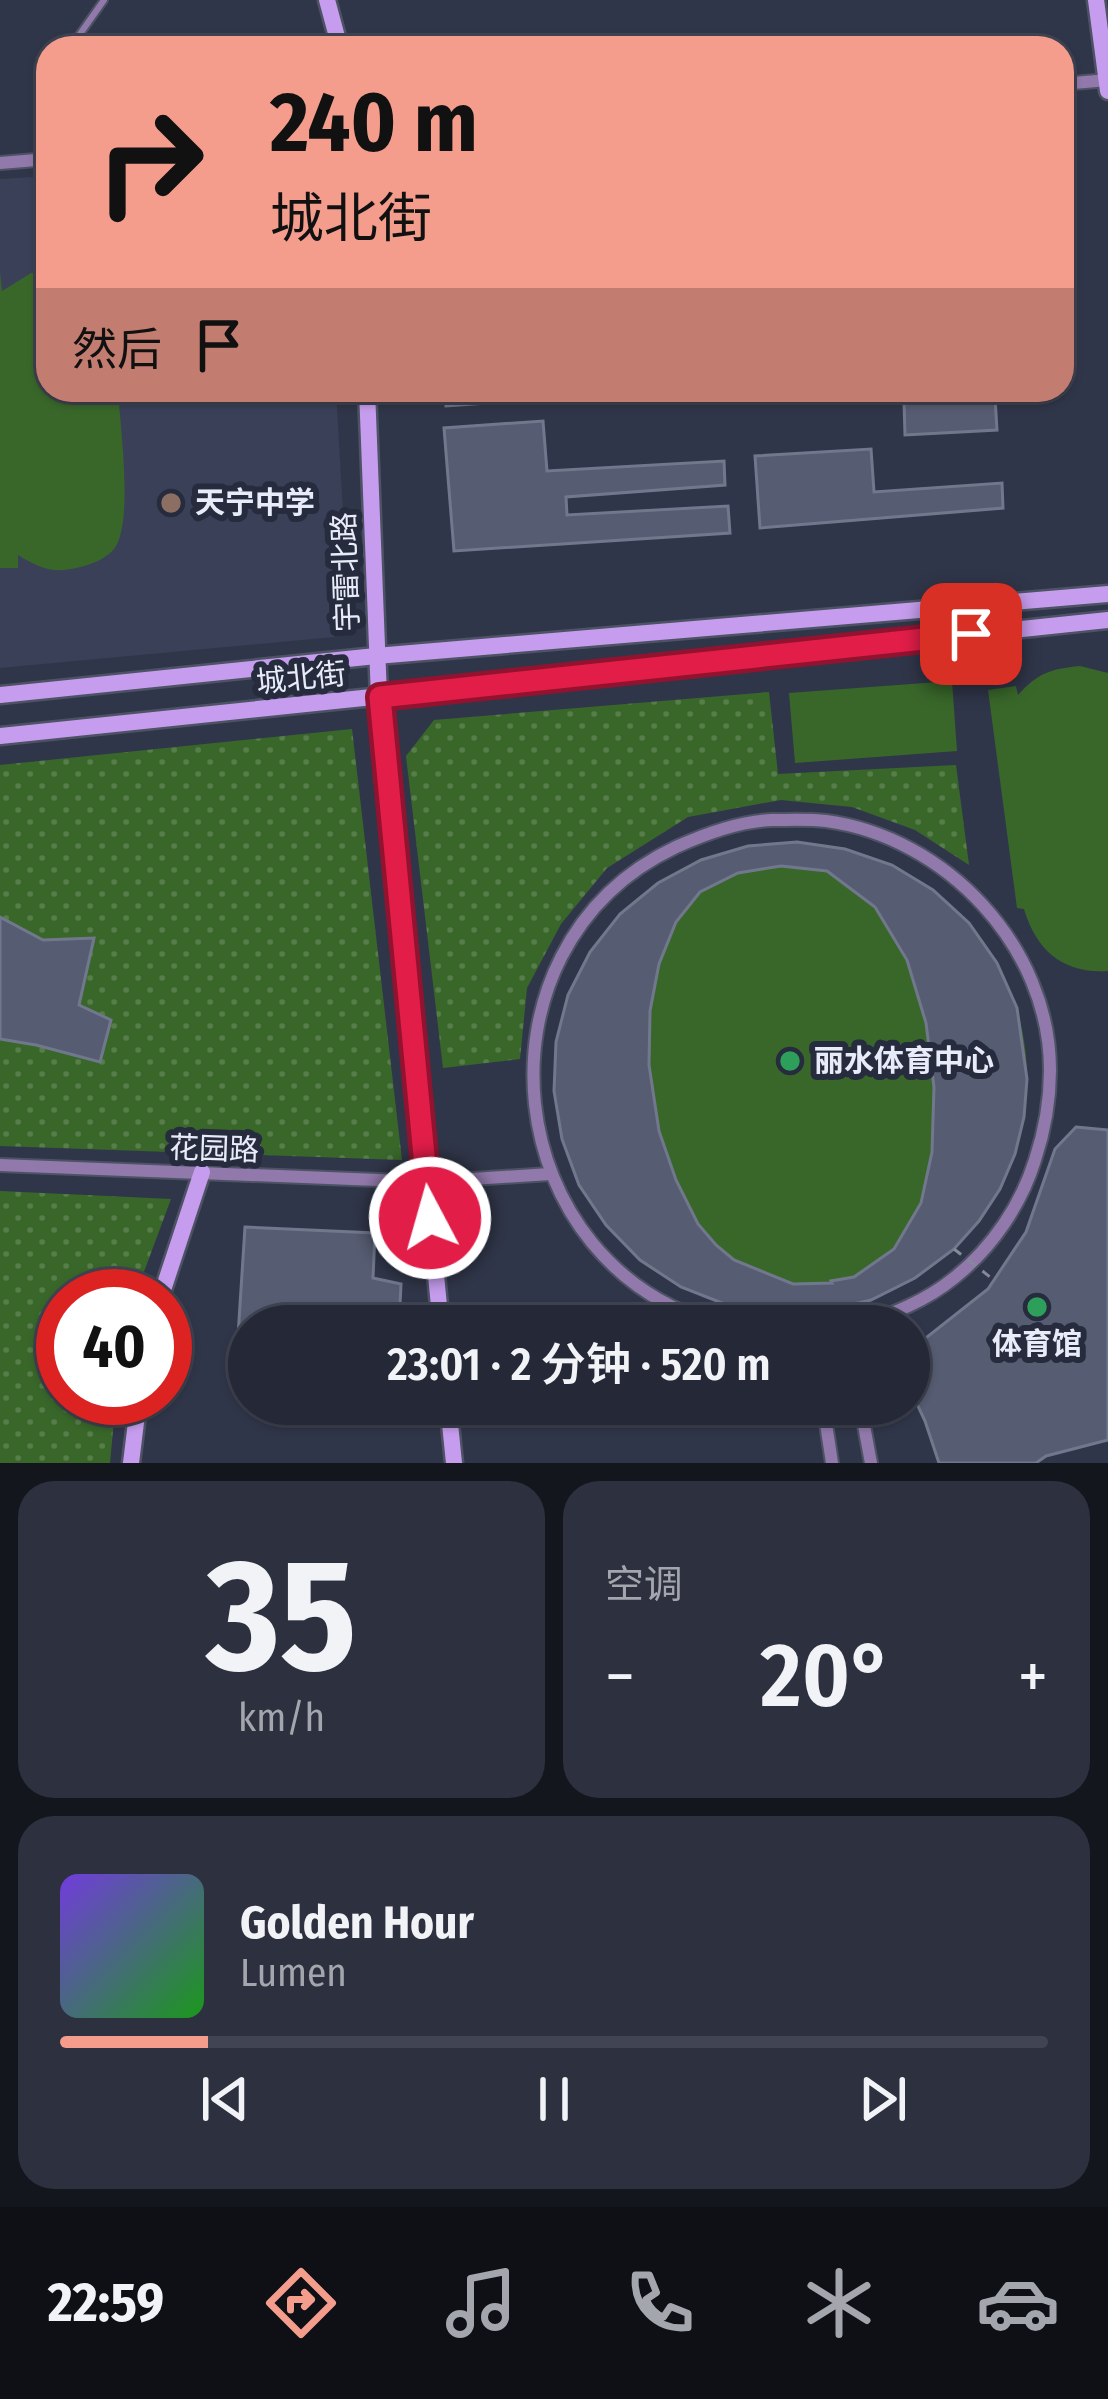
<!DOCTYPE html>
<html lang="zh">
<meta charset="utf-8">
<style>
body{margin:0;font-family:"Fira Sans Condensed","Noto Sans SC",sans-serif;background:#2c303f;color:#f1f3f6;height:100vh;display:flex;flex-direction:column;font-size:45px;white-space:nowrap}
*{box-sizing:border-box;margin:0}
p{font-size:39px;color:#a3a6ad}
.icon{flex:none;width:66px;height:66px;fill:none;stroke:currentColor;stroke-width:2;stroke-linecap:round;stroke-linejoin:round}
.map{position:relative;height:1463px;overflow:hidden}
.panel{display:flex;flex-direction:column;gap:18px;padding:18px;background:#14161e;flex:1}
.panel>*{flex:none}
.top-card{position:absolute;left:36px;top:36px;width:1038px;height:366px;border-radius:36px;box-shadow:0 3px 9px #0004,0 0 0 3px #414452;background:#f49d8c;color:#111;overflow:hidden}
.speed{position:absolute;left:36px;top:1269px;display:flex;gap:24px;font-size:60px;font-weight:700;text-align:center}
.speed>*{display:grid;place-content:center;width:156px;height:156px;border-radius:50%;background:#242837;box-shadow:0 3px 9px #0004,0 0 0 3px #414452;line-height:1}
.speed .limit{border:18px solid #d22;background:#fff;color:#111}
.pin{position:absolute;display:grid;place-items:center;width:102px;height:102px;color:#fff;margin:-51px;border-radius:24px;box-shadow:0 6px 18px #0006}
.me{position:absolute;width:132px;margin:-66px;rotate:354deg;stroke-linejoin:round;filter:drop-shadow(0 0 9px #0008)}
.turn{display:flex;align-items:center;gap:42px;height:252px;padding:0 36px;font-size:54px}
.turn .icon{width:156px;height:156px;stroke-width:2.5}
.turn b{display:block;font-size:84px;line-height:102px}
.then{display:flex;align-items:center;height:114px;padding:0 36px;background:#0003;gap:24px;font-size:45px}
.big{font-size:90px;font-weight:600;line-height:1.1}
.panel .tile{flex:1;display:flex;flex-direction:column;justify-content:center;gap:18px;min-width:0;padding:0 42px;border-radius:36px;background:#2c303f}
.panel .dial{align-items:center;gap:0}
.dial b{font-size:156px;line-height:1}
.song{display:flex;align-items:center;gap:36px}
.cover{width:144px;height:144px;border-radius:18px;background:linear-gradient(135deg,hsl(260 70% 55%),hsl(120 70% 35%))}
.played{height:12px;border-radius:6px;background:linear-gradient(90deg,#f49d8c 15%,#414452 15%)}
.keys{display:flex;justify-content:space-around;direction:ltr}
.heat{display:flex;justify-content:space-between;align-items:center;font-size:66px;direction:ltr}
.panel .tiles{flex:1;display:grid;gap:18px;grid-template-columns:1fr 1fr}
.tile:last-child{grid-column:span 2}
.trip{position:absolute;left:228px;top:1305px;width:702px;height:120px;border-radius:60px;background:#242837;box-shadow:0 3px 9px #0004,0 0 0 3px #414452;font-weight:600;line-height:120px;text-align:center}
.tabs{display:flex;height:192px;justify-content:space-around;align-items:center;background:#0e1016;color:#a3a6ad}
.tabs .icon{width:84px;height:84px}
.tabs .on{color:#f49d8c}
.tabs b{font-size:54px;color:#f1f3f6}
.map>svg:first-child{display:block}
</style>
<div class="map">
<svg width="1108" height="1463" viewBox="0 0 1108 1463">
<defs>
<pattern id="green-dots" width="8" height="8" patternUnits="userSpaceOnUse" patternTransform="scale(3)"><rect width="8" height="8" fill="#39672a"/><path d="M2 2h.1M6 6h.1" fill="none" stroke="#567d4a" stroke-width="1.8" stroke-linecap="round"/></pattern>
</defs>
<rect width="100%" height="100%" fill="#303649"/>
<polygon fill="#394058" points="48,176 48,390 336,390 349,616 343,628 334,637 0,668 0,179"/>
<g fill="url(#green-dots)">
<polygon points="769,692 778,774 956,765 969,865 915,830 852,807 781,800 688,817 607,868 561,924 527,988 520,1059 443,1068 406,756 434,720"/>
<polygon points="352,729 402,1160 0,1146 0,765"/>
<polygon points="0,1191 171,1199 135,1296 63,1296 63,1398 116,1398 110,1463 0,1463"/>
</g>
<g fill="#39672a">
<path d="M 0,272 L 2,291 L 31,273 L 48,272 L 48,390 L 118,390 C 120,425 134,524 114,549 C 107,558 91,565 80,567 C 54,574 41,569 18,555 L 18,568 L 0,568 Z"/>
<path d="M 1080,666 L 1108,673 L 1108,971 C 1063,974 1036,950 1024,909 L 1017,908 L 988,690 L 1016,686 L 1018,695 C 1038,673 1050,669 1080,666 Z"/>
<polygon points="952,681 957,751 795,763 789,693"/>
<circle cx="792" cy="1078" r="235"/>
</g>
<g fill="#565c71" stroke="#71788e" stroke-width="3" fill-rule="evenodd">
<polygon points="445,390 547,390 547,399 446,406"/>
<polygon points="995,397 997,430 905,435 904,402"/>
<polygon points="543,421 547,471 724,461 725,485 566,497 567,515 728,506 730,533 454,551 444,428"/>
<polygon points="871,449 874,492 1002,483 1003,508 760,528 755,456"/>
<path d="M 797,842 L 845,849 L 892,865 L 933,890 L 969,923 L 997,963 L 1017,1008 L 1027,1079 L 1024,1117 L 1015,1154 L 1000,1189 L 979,1221 L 954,1249 L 915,1278 L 871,1300 L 824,1311 L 775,1313 L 727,1305 L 681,1287 L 640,1260 L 606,1225 L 579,1185 L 562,1139 L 554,1091 L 556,1042 L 568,995 L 590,952 L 620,914 L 658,883 L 701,860 L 748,846 ZM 781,866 L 827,871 L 875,907 L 907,960 L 926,1023 L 934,1087 L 932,1152 L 921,1203 L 894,1249 L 854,1277 L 831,1281 L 832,1283 L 793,1284 L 734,1260 L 716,1245 L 698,1224 L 676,1180 L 659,1131 L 649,1065 L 650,1011 L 659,964 L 676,922 L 700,892 L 738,873 Z"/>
<polygon points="0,917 43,940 94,938 79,1005 111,1020 100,1062 36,1045 0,1039"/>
<polygon points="1076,1127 1108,1130 1108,1440 1046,1456 1036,1463 939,1463 925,1421 909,1387 909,1363 913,1348 988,1289 1026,1232 1055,1149"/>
<polygon points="245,1227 375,1233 373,1278 401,1284 399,1326 249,1326 249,1368 236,1367"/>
</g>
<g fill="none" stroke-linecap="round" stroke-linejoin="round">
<g stroke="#4d5365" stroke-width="10">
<polyline id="lane" points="75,48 75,41 104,0"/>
</g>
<g stroke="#4d5365" stroke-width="16">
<g id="street">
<polyline points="1062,84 1108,80"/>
<polyline points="0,163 48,159"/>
<polyline points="0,1165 427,1182 550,1174"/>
<path d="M 727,1326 C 497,1272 462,948 676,847 C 705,834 739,821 772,820 C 789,820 809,819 826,821 C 946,837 1050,947 1050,1070 C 1050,1101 1045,1130 1035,1160 C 1021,1205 992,1248 954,1278 C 926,1301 892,1314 857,1326"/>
<polyline points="823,1404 832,1463"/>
<polyline points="860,1404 871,1463"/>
</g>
</g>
<g stroke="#4d5365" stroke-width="21">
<g id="secondary">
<polyline points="327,0 340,48"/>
<polyline points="1096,0 1108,91"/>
<polyline points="367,390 379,697 441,1326"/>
<polyline points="0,695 376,656 1108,594"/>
<polyline points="0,736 1108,620"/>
<polyline points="161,1296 202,1172"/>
<polyline points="448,1404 454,1463"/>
<polyline points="131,1463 139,1398"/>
</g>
</g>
<use href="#lane" stroke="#9279ac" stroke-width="6"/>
<use href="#street" stroke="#9279ac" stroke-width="12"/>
<use href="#secondary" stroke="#c69dee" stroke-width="16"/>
<polyline stroke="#858a9a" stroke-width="3" stroke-dasharray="9 9" stroke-linecap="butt" points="954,1249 994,1280"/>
</g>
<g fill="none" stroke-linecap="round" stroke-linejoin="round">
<g stroke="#92132f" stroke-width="30">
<polyline id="route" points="430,1218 380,697 971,634"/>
</g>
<use href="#route" stroke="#e11d48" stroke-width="21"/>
</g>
<circle fill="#8d6e63" stroke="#262c3e" stroke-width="4.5" cx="171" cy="503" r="12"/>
<g fill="#2e9e5b" stroke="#262c3e" stroke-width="4.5">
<circle cx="790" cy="1061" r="12"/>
<circle cx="1037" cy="1307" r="12"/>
</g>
<g text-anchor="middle" stroke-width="12" stroke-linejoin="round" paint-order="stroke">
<g font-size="30" font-weight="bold" fill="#e8ecf9" stroke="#262c3e" text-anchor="start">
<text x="195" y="513">天宁中学</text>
<text x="814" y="1071">丽水体育中心</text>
<text x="1037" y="1354" text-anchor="middle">体育馆</text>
</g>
<g font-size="30" fill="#e8ecf9" stroke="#262c3e">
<text transform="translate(346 572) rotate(-92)" y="10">宇雷北路</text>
<text transform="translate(301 678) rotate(-6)" y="10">城北街</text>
<text transform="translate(214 1149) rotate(2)" y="10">花园路</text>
</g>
</g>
</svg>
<div class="speed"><div class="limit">40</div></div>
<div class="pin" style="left:971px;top:634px;background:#d93025"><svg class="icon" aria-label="arrive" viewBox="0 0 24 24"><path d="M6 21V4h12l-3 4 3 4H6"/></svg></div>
<svg class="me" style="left:430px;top:1218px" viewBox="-20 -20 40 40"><circle r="17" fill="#e11d48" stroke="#fff" stroke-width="3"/><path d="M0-11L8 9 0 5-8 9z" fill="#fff"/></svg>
<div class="trip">23:01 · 2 分钟 · 520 m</div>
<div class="top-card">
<div class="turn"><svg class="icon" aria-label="right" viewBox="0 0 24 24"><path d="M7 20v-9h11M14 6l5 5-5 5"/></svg><div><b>240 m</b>城北街</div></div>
<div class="then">然后<svg class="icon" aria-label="arrive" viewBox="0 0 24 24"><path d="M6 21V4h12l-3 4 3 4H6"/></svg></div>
</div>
</div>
<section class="panel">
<div class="tiles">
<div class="tile dial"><b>35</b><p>km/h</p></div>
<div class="tile"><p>空调</p>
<div class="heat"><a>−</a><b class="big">20°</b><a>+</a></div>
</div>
<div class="tile">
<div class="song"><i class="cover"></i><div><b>Golden Hour</b><p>Lumen</p></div></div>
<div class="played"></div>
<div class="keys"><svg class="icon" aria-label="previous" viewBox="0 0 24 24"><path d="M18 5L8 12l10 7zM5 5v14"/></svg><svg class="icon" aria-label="pause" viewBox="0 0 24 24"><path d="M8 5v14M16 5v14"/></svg><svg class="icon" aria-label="next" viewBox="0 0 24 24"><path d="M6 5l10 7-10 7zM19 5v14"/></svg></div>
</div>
</div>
</section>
<nav class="tabs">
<b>22:59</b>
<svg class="icon on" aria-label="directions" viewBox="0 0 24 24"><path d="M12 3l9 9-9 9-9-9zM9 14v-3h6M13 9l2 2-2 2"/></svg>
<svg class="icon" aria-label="music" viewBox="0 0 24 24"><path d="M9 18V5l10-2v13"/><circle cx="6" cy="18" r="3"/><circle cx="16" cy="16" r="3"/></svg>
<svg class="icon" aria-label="phone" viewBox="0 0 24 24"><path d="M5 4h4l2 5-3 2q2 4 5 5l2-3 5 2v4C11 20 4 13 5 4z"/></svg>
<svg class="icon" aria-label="climate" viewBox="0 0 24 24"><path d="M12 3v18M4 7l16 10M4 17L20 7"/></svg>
<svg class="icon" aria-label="car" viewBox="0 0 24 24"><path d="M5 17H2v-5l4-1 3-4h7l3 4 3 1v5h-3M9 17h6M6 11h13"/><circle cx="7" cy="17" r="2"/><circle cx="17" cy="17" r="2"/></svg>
</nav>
